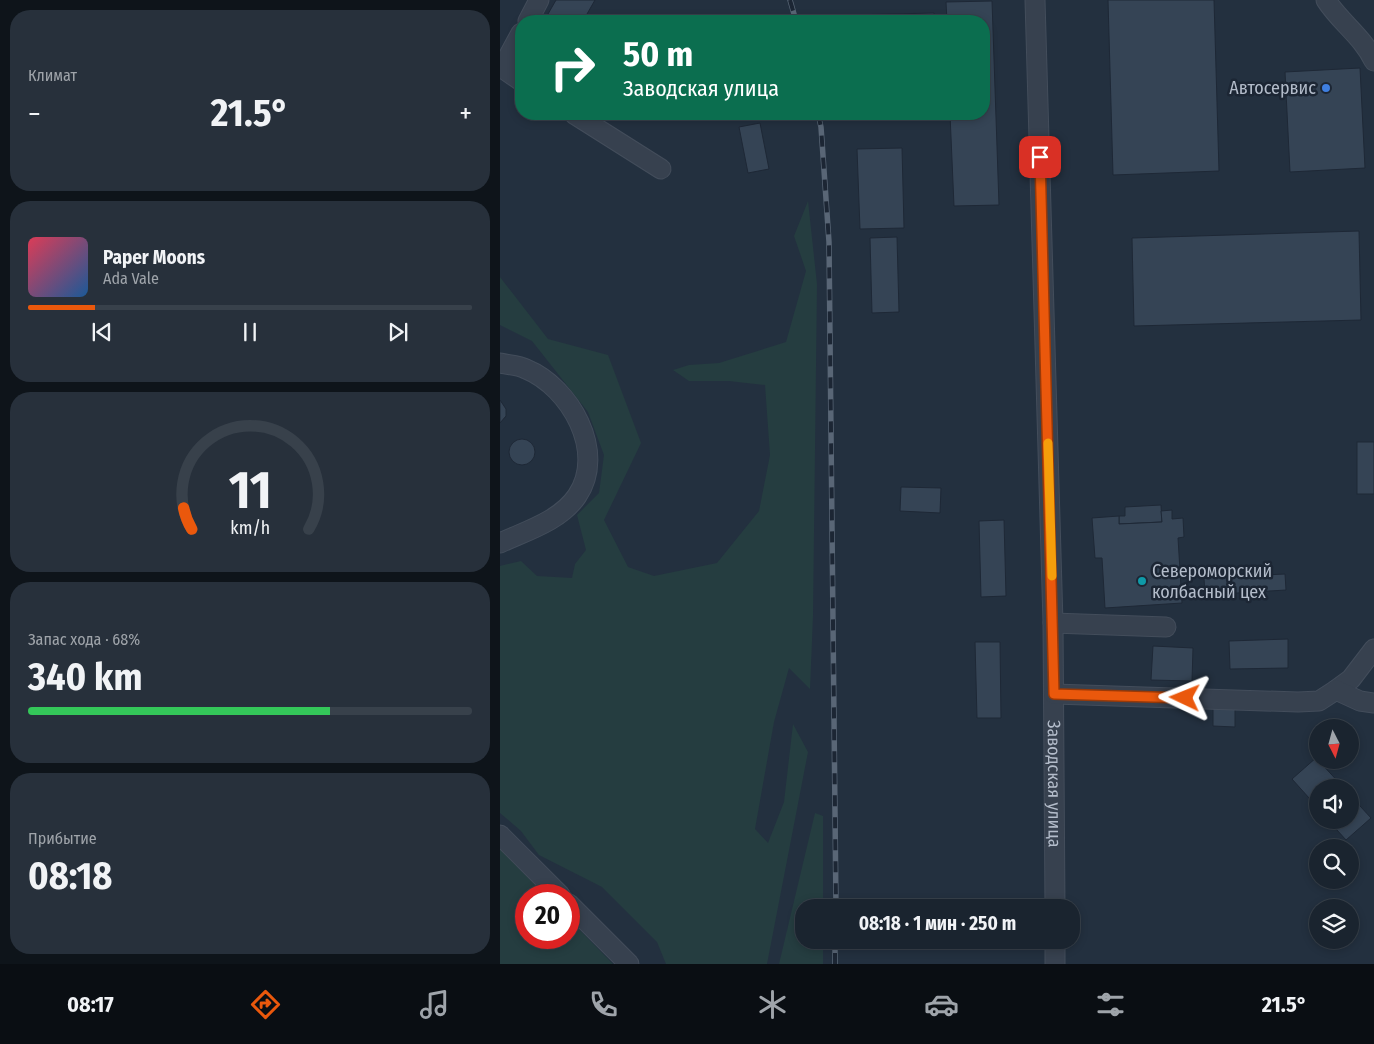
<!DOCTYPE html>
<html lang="ru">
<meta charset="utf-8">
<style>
body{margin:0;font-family:"Fira Sans Condensed",sans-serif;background:#27303b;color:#f1f3f6;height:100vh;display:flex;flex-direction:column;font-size:19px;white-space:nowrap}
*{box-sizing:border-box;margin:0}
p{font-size:16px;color:#9fa4aa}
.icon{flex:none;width:28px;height:28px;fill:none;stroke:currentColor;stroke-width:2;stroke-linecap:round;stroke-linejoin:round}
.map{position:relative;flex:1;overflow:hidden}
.panel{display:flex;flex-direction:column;gap:10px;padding:10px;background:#0e141a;width:500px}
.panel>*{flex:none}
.banner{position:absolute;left:15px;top:15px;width:475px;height:105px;border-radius:20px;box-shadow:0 2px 8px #0003,0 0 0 1px #38414b;background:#0b6e4f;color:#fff;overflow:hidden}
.needle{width:32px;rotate:174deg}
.buttons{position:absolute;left:809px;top:719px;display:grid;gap:10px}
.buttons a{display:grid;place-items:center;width:50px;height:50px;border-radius:50%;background:#1a242f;box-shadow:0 2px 8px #0003,0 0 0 1px #38414b;font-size:25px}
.speed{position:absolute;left:15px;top:884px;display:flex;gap:10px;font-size:25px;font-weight:700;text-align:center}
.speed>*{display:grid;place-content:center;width:65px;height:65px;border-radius:50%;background:#1a242f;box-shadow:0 2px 8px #0003,0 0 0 1px #38414b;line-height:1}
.speed .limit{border:8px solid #d22;background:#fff;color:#111}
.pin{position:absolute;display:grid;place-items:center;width:42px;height:42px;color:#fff;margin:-21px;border-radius:10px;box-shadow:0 2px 8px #0006}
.me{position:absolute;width:55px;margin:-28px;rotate:272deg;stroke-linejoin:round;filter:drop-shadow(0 0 4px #0008)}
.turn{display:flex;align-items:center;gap:18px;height:105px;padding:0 25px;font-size:22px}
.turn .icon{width:65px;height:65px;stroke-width:2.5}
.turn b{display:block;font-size:35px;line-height:42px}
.big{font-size:38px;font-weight:700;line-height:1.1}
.panel .tile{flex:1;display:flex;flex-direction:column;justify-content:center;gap:8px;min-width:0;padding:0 18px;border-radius:20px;background:#27303b}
.panel .dial{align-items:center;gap:0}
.dial svg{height:130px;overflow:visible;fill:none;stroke:#38414b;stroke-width:7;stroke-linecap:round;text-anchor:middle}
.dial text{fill:#f1f3f6;stroke:none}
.song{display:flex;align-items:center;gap:15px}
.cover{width:60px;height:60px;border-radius:8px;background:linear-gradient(135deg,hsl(350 70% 55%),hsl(210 70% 35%))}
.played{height:5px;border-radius:2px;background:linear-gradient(90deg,#ea580c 15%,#38414b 15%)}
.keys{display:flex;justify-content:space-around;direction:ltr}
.heat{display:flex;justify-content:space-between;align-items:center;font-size:28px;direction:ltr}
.charge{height:8px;border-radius:4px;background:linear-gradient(90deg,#34c759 68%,#38414b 0)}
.trip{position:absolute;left:295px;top:899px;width:285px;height:50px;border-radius:20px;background:#1a242f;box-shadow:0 2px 8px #0003,0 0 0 1px #38414b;font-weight:700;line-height:50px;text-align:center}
.menu{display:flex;height:80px;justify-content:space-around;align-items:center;background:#0a0e13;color:#9fa4aa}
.menu .icon{width:35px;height:35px}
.menu .current{color:#ea580c}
.menu b{font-size:22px;color:#f1f3f6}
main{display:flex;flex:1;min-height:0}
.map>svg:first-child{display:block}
</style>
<main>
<section class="panel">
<div class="tile"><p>Климат</p>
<div class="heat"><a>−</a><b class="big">21.5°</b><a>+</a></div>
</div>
<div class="tile">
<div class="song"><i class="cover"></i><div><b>Paper Moons</b><p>Ada Vale</p></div></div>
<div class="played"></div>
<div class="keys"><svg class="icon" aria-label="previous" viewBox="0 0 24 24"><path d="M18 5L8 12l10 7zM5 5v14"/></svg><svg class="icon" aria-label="pause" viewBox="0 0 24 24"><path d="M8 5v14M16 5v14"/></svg><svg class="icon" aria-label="next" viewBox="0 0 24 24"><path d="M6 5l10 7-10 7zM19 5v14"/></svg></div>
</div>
<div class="tile dial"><svg viewBox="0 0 100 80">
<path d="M14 69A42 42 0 1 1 86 69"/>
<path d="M14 69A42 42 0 0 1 9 56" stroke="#ea580c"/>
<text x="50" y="56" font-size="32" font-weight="700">11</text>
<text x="50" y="72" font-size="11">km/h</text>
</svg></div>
<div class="tile"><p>Запас хода · 68%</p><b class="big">340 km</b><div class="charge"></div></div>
<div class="tile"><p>Прибытие</p><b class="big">08:18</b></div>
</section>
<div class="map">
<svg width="874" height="964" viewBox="0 0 874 964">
<rect width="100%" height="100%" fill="#23303f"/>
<g fill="#253d40">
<polygon points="308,201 317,284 313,616 310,689 289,668 274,722 255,829 268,843 284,802 293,724 308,752 267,964 166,964 157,942 102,887 39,855 21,831 0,813 0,566 21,561 37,576 72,578 75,564 86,550 77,515 99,493 104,455 88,412 32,341 0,325 0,277 48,339 108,355 141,443 104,520 128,567 154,576 217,563 259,511 270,455 265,385 229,381 189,381 173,370 189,365 219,363 286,342 306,271 294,236"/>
<polygon points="315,813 323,816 323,907 304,908 304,940 323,940 323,964 279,964"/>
<polygon points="0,849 45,895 26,895 26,938 69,938 69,919 113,964 0,964"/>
</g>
<g fill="#354455" stroke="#1e2836">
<polygon points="56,0 95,0 83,21 44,21"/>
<polygon points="608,0 714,0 719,171 613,175"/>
<polygon points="492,1 499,205 454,206 450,114 484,114 484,21 447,21 446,2"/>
<polygon points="434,13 435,21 352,21 351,15"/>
<polygon points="860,68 865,168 790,172 785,72"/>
<polygon points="260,123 269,169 248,173 239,127"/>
<polygon points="402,148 404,228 360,229 357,149"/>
<polygon points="859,231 861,320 634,326 632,238"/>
<polygon points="397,237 399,312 372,313 370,238"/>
<polygon points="0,400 6,409 6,416 0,423"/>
<circle cx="22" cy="452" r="13"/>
<rect x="857" y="442" width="17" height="52"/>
<polygon points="401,487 441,488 440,513 400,511"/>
<polygon points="661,505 662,522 619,524 619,516 625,516 625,507"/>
<polygon points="672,510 672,519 683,518 684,537 678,538 682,603 605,608 602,558 595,558 592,518 619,516 619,524 662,522 661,511"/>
<polygon points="504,520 506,596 481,597 479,521"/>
<polygon points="785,574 786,590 705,595 704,578"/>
<polygon points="788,639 788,668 730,669 729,641"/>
<polygon points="475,642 500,642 501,718 477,718"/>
<polygon points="653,646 693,648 692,681 651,680"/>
<polygon points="713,707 735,707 735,727 713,726"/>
<polygon points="817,757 818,760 844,788 818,788 818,808 792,779"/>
<polygon points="850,795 871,818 846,840 828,820 850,820"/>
</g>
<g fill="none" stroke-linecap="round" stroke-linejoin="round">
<g stroke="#434d5b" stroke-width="21">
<g id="minor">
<path id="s1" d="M 535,0 L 553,623 L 555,908"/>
<path d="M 826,0 C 840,22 863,37 874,61"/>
<polyline points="28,21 39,0"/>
<polyline points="21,33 2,68 21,81"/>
<polyline points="74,114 161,169"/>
<path d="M 0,363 C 8,365 18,365 26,369 C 70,387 107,452 77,496 C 60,521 26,531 0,543"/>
<polyline points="553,623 666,627"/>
<polyline points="836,690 851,679 874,649"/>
<polyline points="554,694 798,702 819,701 836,690 860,701 874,703"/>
<polyline points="0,835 60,895"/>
<polyline points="69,904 129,964"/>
<polyline points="555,940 555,964"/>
</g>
</g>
<use href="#minor" stroke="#37414f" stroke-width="19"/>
<g stroke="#596676" stroke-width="5.5">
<g id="rail">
<polyline points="290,0 296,21"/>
<polyline points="318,114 321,127 329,242 336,908"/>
<polyline points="335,964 335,940"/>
</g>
</g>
<use href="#rail" stroke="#1c2634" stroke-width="4" stroke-dasharray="11" stroke-linecap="butt"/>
</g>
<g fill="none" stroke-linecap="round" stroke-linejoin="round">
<g stroke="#983908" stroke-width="12">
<polyline id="route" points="540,157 554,694 685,698"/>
</g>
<use href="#route" stroke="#ea580c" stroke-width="9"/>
<polyline stroke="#f59e0b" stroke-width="9" points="548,443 552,576"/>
</g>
<circle fill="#3f7fe0" stroke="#1c2634" stroke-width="2" cx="826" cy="88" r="5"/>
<circle fill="#0f9aa8" stroke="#1c2634" stroke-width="2" cx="642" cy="581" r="5"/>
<g text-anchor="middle" stroke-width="5" stroke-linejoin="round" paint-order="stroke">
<g font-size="18" fill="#b3bcca" stroke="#1c2634" text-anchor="end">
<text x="816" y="94">Автосервис</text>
<text x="652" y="577" text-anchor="start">Североморский<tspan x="652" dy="21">колбасный цех</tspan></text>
</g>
<g font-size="18" fill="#b3bcca" stroke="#1c2634">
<text dy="6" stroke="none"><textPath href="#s1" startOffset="784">Заводская улица</textPath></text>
</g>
</g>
</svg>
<div class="buttons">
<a><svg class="needle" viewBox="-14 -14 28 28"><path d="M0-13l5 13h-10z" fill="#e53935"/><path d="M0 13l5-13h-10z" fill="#9fa4aa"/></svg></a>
<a><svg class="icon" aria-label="sound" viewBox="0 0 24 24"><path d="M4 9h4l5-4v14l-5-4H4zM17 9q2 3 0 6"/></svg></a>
<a><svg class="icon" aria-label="search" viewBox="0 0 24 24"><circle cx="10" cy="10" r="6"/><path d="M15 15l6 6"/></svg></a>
<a><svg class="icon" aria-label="layers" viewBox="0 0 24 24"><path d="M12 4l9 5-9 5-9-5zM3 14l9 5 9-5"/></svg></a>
</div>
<div class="speed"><div class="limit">20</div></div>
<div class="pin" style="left:540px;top:157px;background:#d93025"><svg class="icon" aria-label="arrive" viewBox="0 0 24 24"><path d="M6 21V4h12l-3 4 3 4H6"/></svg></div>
<svg class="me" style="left:685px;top:698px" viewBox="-20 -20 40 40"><path d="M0-17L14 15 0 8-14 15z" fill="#ea580c" stroke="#fff" stroke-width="4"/></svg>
<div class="trip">08:18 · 1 мин · 250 m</div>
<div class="banner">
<div class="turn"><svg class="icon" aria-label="right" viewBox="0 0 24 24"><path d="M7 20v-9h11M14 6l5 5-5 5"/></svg><div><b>50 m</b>Заводская улица</div></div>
</div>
</div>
</main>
<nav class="menu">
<b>08:17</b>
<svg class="icon current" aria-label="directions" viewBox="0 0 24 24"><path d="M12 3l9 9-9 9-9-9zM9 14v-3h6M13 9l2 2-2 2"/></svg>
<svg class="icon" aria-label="music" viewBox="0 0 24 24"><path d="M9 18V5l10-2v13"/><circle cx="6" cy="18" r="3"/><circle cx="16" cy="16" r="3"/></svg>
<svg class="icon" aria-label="phone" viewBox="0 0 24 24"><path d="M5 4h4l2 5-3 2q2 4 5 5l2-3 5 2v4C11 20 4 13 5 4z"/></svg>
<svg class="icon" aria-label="climate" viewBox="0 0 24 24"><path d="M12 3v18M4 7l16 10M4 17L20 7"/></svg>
<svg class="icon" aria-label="car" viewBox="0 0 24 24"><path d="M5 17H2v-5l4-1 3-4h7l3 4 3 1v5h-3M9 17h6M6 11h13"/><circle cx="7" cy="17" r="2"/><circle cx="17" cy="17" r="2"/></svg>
<svg class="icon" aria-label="filters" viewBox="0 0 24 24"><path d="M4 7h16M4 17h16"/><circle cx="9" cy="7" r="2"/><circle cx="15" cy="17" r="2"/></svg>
<b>21.5°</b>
</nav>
